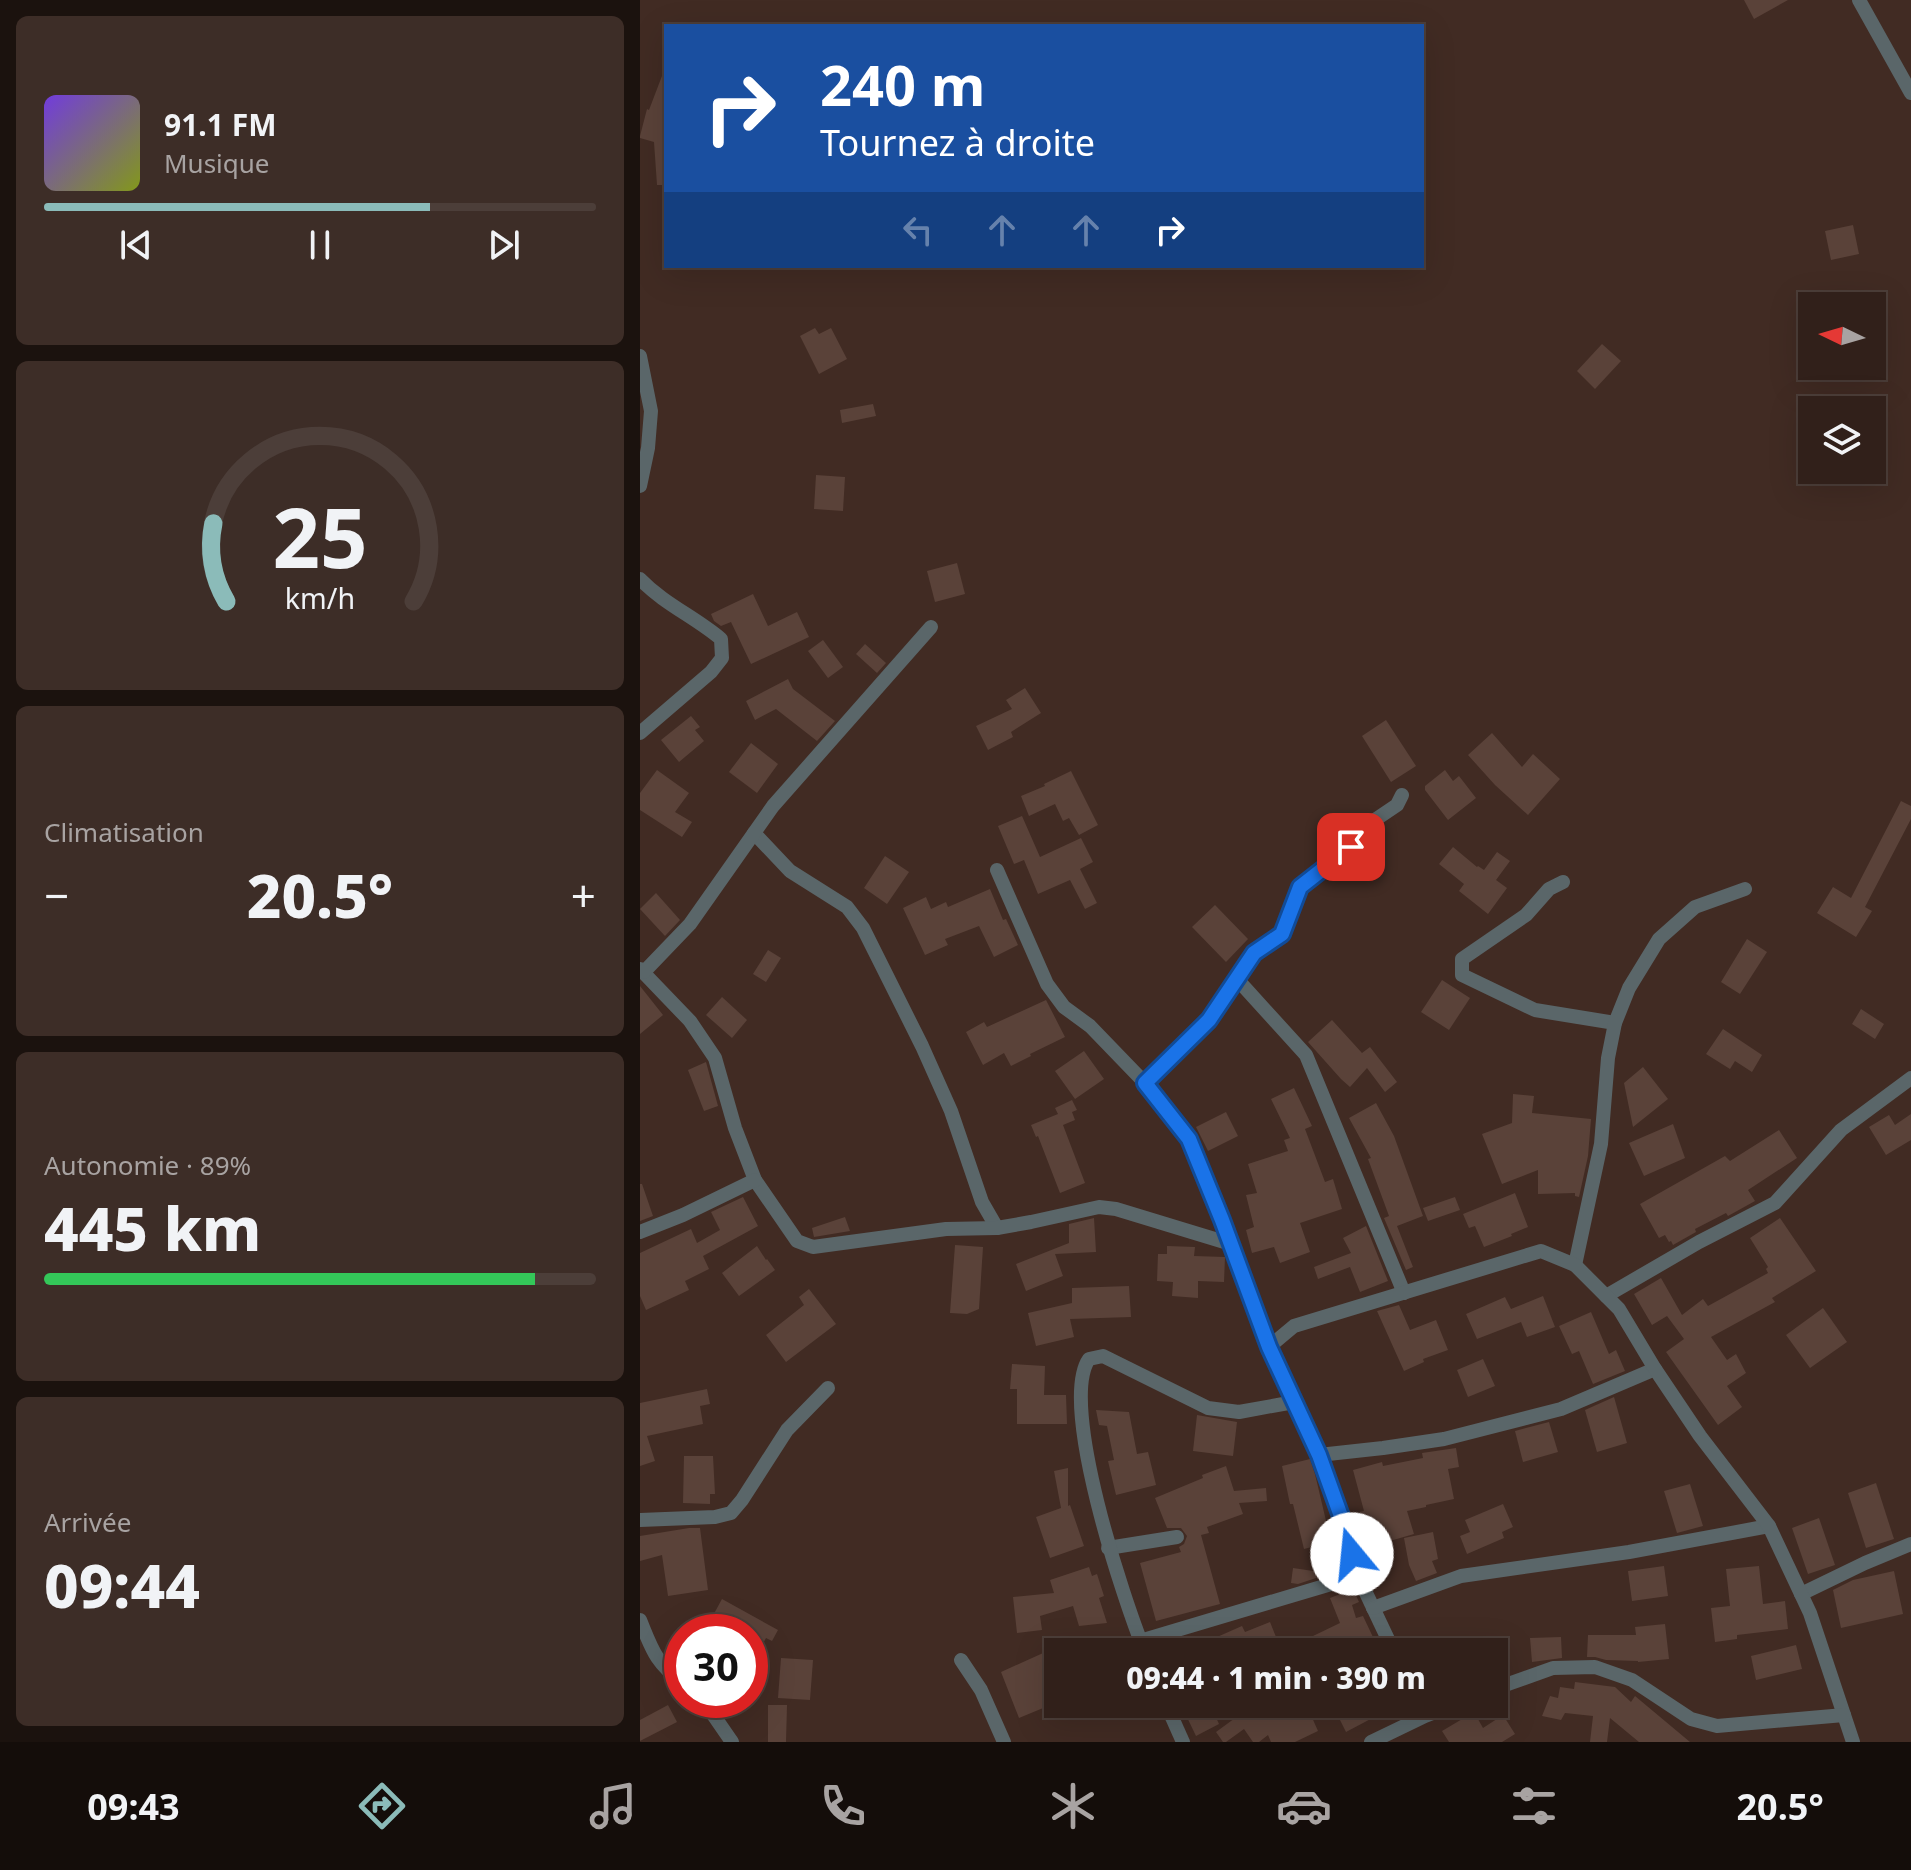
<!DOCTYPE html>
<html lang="fr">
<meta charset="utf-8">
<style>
body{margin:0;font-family:"Noto Sans",sans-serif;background:#3d2d27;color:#f1f3f6;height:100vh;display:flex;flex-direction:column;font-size:30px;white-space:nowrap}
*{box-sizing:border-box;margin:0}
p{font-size:26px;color:#a8a3a2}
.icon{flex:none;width:44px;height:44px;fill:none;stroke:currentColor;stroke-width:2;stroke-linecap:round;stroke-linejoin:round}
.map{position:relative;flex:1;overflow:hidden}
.panel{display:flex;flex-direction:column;gap:16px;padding:16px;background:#1b120e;width:640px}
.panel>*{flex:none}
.guide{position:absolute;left:24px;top:24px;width:760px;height:244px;border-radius:0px;box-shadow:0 8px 32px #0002,0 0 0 2px #4c3e39;background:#1a4fa0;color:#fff;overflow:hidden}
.needle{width:52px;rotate:275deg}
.buttons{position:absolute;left:1158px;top:292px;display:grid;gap:16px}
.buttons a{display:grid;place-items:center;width:88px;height:88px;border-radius:0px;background:#31201a;box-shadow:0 8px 32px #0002,0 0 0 2px #4c3e39;font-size:40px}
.speed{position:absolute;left:24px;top:1614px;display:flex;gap:16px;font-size:40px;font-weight:700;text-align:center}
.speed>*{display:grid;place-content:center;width:104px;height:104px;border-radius:50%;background:#31201a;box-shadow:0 8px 32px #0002,0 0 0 2px #4c3e39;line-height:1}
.speed .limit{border:12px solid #d22;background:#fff;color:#111}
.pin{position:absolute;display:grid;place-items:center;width:68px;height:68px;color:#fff;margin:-34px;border-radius:16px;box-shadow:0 4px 12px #0006}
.me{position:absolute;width:88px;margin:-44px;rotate:343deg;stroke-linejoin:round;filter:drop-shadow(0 0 6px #0008)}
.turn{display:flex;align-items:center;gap:28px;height:168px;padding:0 24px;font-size:36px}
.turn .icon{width:104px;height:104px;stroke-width:2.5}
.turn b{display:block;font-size:56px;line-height:68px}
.lanes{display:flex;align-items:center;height:76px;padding:0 24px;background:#0003;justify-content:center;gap:40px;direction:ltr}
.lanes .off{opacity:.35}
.big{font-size:60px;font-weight:800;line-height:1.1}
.panel .widget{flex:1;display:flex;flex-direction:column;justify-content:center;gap:12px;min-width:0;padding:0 28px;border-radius:12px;background:#3d2d27}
.panel .dial{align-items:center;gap:0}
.dial svg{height:208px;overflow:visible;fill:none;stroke:#4c3e39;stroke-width:7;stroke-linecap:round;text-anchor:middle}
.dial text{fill:#f1f3f6;stroke:none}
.song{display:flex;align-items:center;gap:24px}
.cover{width:96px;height:96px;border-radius:12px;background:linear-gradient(135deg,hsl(260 70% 55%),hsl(70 70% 35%))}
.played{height:8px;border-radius:4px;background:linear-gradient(90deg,#8bbbb9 70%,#4c3e39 70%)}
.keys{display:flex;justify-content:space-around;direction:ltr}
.heat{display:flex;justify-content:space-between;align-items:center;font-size:44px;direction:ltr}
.charge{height:12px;border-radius:6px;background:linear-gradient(90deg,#34c759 89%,#4c3e39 0)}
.trip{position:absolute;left:404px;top:1638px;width:464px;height:80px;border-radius:0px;background:#31201a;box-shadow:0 8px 32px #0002,0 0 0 2px #4c3e39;font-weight:800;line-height:80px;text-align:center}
.dock{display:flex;height:128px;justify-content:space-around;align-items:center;background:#140d0a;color:#a8a3a2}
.dock .icon{width:56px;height:56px}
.dock .current{color:#8bbbb9}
.dock b{font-size:36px;color:#f1f3f6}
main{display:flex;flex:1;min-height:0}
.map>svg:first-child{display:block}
</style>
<main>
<section class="panel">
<div class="widget">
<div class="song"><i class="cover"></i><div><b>91.1 FM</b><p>Musique</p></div></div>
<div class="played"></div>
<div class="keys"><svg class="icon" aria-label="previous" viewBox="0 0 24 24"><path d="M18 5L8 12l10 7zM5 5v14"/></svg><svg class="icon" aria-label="pause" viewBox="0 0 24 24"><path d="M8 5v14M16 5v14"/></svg><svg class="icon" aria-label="next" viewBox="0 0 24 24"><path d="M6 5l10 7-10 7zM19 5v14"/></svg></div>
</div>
<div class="widget dial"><svg viewBox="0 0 100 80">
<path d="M14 69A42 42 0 1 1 86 69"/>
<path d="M14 69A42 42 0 0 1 9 39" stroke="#8bbbb9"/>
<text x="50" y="56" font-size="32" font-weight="700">25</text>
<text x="50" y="72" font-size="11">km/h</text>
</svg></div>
<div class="widget"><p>Climatisation</p>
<div class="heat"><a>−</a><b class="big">20.5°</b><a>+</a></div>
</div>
<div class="widget"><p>Autonomie · 89%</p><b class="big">445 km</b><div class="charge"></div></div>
<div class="widget"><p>Arrivée</p><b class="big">09:44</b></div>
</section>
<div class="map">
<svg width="1271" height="1742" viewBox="0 0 1271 1742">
<rect width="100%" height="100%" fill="#412b23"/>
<g fill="#5a4239">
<polygon points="1104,0 1148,0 1114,19"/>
<polygon points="25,68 26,185 17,185 14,142 0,138 0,136 7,109 9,110"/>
<polygon points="1213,225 1219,254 1191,260 1185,231"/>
<polygon points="175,328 179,334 191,328 207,359 179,374 160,336"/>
<polygon points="962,344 981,361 955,389 937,371"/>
<polygon points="233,404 236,416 202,423 200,410"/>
<polygon points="176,475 205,477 203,511 174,509"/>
<polygon points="317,563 325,594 295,602 287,571"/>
<polygon points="113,594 128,626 157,612 169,637 111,664 91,622 81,626 74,621 71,614"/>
<polygon points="183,640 203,667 188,678 168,651"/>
<polygon points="225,644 246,663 237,673 216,654"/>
<polygon points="148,679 153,689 195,721 177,741 136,709 115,720 106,701"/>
<polygon points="385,688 401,713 371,732 373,737 348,750 336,726 372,709 366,700"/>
<polygon points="51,716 60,727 55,730 64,741 39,762 21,740"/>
<polygon points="746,720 776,766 751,782 722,736"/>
<polygon points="852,733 882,767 893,754 920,779 888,815 855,785 828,755"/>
<polygon points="111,743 138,764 117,793 89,772"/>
<polygon points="17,770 49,793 35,812 52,822 42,837 0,810 0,793"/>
<polygon points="805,770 813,781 819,776 836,798 808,820 785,790 785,786"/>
<polygon points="431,771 458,825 439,835 429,818 423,821 415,804 389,816 381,796 405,786 404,784"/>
<polygon points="1261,801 1271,806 1271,819 1225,907 1232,911 1216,937 1177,913 1193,887 1211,898"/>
<polygon points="382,816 400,857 441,838 453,862 440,869 457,903 445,909 430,880 398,894 384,860 374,864 358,826"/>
<polygon points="813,847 837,867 838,866 844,870 857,852 870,861 856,880 867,888 848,914 819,891 824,884 799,864"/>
<polygon points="245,856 269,872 247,904 224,888"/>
<polygon points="350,889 363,920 366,919 378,945 354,957 339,926 305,939 308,945 285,955 263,908 286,897 291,909 306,902 308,907"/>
<polygon points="16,893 40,920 25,936 0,909"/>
<polygon points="575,905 608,939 586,962 552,927"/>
<polygon points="1107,939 1127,952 1100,994 1081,982"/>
<polygon points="128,950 141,958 126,982 113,974"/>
<polygon points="802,980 830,998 809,1030 781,1012"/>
<polygon points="0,986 23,1015 0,1034"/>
<polygon points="82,997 107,1020 92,1038 66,1015"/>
<polygon points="406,1000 425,1037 390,1054 391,1056 371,1066 364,1053 343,1065 326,1032 344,1022 347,1027"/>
<polygon points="1221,1009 1244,1024 1235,1039 1212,1024"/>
<polygon points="692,1020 722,1053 730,1047 757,1082 745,1092 727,1068 710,1087 701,1079 668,1042"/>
<polygon points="1083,1029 1122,1055 1112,1072 1095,1061 1090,1069 1066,1054"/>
<polygon points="444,1051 464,1079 435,1099 415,1071"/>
<polygon points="66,1062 78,1106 64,1111 48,1070"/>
<polygon points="1003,1067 1028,1099 993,1127 984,1083"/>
<polygon points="654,1088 672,1126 665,1129 685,1182 693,1179 702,1209 660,1223 670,1252 640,1263 634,1247 612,1253 606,1230 614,1227 606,1195 617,1193 608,1164 648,1151 644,1140 650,1138 631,1099"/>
<polygon points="873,1094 894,1096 892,1113 951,1119 948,1156 939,1197 935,1196 935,1193 898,1194 898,1170 862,1184 842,1134 872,1123"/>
<polygon points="432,1100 437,1110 432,1112 435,1120 423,1125 445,1183 420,1193 398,1136 396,1137 391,1125 418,1114 415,1108"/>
<polygon points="736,1103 754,1136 783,1216 757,1226 773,1267 766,1270 744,1218 749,1216 728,1159 731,1158 709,1118"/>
<polygon points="586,1112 598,1136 568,1151 556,1127"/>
<polygon points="1271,1114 1271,1140 1246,1155 1229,1127 1249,1115 1255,1125"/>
<polygon points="1033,1124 1045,1158 1004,1176 989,1143"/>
<polygon points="1139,1130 1157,1158 1108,1190 1115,1201 1088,1216 1086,1213 1055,1229 1056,1232 1033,1245 1031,1241 1029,1242 1025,1235 1019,1238 1000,1204 1085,1156 1090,1161"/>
<polygon points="0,1184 2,1184 13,1216 0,1221"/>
<polygon points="875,1193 888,1227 871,1234 872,1236 844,1247 835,1226 829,1228 823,1214"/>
<polygon points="103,1197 118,1226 63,1256 69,1269 45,1281 49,1290 6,1310 0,1296 0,1253 51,1229 57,1243 80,1230 71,1212"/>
<polygon points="815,1197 820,1210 788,1221 783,1208"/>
<polygon points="205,1217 210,1231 174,1237 172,1228"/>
<polygon points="454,1218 456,1252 415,1254 423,1276 386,1291 376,1264 429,1243 429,1224"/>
<polygon points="1140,1218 1176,1271 1132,1298 1135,1302 1071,1337 1087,1360 1096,1354 1106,1373 1087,1386 1102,1407 1078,1425 1026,1352 1044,1339 1027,1316 1012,1325 994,1294 1021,1278 1042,1315 1063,1299 1068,1306 1128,1273 1126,1269 1128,1267 1110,1238"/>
<polygon points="726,1226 748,1281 720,1292 710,1267 678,1279 674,1267 711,1253 703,1238"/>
<polygon points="315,1245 343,1247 339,1309 327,1314 310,1313"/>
<polygon points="117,1246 126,1260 127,1259 135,1270 99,1296 82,1273"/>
<polygon points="527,1246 555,1247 554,1256 585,1257 584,1282 558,1281 558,1298 532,1296 533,1282 517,1281 518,1254 527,1254"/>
<polygon points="489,1286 491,1317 430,1319 434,1337 396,1346 388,1313 432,1303 432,1288"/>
<polygon points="169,1289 196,1324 146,1362 126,1335 164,1305 159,1297"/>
<polygon points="903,1296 915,1327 887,1337 881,1322 837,1339 826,1314 865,1297 871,1309"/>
<polygon points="759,1305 770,1330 796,1320 808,1350 783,1359 784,1362 764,1371 737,1311"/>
<polygon points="1183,1308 1207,1342 1170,1368 1146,1335"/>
<polygon points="951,1312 969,1354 976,1350 985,1371 953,1384 939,1351 932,1354 919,1326"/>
<polygon points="843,1359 855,1386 828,1397 817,1370"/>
<polygon points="372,1364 405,1366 404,1395 426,1395 427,1424 377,1424 377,1389 370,1389"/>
<polygon points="67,1389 70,1404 60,1406 63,1424 7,1436 15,1461 0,1466 0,1403"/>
<polygon points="974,1397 987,1443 957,1452 945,1410"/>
<polygon points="456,1410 489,1412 497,1454 508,1452 516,1485 476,1495 468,1461 474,1460 467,1426 459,1425"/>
<polygon points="557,1415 597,1422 593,1456 553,1451"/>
<polygon points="909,1422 918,1452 883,1462 875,1431"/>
<polygon points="816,1448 819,1467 808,1469 814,1499 786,1505 786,1507 767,1511 774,1534 729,1547 719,1512 724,1511 713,1470 742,1462 743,1466 783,1458 782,1453"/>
<polygon points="44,1456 73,1456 75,1494 70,1494 70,1504 43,1503"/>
<polygon points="670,1459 675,1474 691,1542 664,1549 653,1504 650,1504 642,1466"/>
<polygon points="586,1466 594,1491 626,1488 627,1501 599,1503 603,1514 567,1527 569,1533 561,1535 580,1604 516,1621 500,1563 541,1552 539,1547 544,1544 547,1536 541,1528 527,1528 515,1498 563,1478 562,1475"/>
<polygon points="428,1468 428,1506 430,1505 444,1546 410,1558 396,1517 421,1508 414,1471"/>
<polygon points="1236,1483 1254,1539 1226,1548 1208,1493"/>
<polygon points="1050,1484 1063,1526 1037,1533 1024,1491"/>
<polygon points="863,1504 873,1527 862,1532 864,1538 827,1554 820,1536 830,1532 825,1520"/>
<polygon points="1179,1518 1195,1565 1168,1574 1152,1528"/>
<polygon points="49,1528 60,1528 68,1590 28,1596 22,1555 0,1561 0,1536"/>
<polygon points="793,1532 798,1559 792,1561 797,1573 776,1581 769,1565 764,1538"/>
<polygon points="1024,1566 1028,1596 992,1601 988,1571"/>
<polygon points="1119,1566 1123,1604 1145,1601 1148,1629 1097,1635 1097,1639 1075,1642 1071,1608 1090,1606 1086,1569"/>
<polygon points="449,1567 452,1576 457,1574 464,1596 459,1598 467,1623 439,1626 433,1606 400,1616 402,1630 377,1633 373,1597 414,1593 410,1580"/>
<polygon points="653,1568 680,1572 679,1577 658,1584 651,1583"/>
<polygon points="1254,1571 1263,1614 1201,1628 1193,1590 1213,1580"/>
<polygon points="713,1589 719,1602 712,1605 716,1618 723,1616 740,1652 680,1652 673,1636 700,1623 690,1598"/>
<polygon points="82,1599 138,1630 132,1641 126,1638 110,1667 110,1632 64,1632"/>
<polygon points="630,1622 642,1652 543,1652 602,1626 605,1632"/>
<polygon points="1025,1624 1029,1659 998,1662 998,1661 966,1660 955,1657 947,1657 948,1635 996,1635 995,1627"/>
<polygon points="921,1637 922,1658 892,1662 890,1638"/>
<polygon points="1156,1645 1162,1669 1116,1680 1111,1656"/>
<polygon points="412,1649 418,1666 418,1689 403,1694 408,1706 379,1718 361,1672"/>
<polygon points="141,1658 173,1660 170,1700 138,1698"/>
<polygon points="935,1682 975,1687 991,1702 995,1696 1050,1742 999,1742 970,1718 967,1742 950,1742 953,1716 925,1713 921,1720 902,1716 910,1696 918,1698 920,1687 934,1689"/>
<polygon points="558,1704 570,1704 579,1724 556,1736 544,1711"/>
<polygon points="619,1704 630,1704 635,1715 658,1704 666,1704 678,1731 655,1742 631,1742 628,1735 619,1742 613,1742 604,1729 586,1742 583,1742 576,1732 606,1710"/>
<polygon points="692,1704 735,1704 740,1714 706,1732"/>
<polygon points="28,1705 37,1722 0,1741 0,1720"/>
<polygon points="128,1705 147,1705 146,1742 128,1742"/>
<polygon points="834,1712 843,1728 863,1715 875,1734 862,1742 809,1742 802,1731"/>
</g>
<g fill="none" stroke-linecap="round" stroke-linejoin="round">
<g stroke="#5a6669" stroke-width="14">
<polyline points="1219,0 1271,93"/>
<polyline points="0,356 11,411 8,448 0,486"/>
<path d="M 0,579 C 24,604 55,617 81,639 L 82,658 L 71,672 L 0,733"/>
<polyline points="114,833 150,871 207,907 223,928 282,1046 311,1111 342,1202 357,1228"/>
<polyline points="357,870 407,984 424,1007 450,1026 505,1083 549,1139 582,1220 629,1347"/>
<polyline points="923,882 909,889 886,915 822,959 822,975 895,1010 975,1023"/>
<polyline points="0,969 50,1021 75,1058 95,1128 115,1180 157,1241 173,1247 306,1229 357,1228 391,1222 459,1207 476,1209 591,1244"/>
<polyline points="4,972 50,924 133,806 291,627"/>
<polyline points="597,979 666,1055 764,1293"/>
<polyline points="505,1083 569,1020 614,953 642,934 660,887 711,847 717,832 757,805 762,795"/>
<polyline points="0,1232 43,1215 115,1180"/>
<polyline points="935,1265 961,1144 968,1058 975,1023 989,988 1019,939 1055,907 1105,889"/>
<polyline points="966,1296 1059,1242 1135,1203 1201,1130 1271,1078"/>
<polyline points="679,1455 743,1448 804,1439 921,1409 1015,1369"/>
<polyline points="0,1520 75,1517 91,1513 102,1500 147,1430 188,1388"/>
<polyline points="468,1548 537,1537"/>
<polyline points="718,1576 754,1652"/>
<polyline points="1161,1594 1225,1563 1271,1544"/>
<polyline points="733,1608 821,1576 989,1552 1129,1526"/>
<path d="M 0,1620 C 12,1649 15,1662 42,1682"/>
<polyline points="500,1641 718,1576 707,1533 679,1455 629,1347 654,1326 901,1251 935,1265 979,1309 1015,1369 1060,1436 1129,1526 1170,1613 1213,1742"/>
<path d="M 505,1652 C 484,1601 418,1403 449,1359 L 463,1356 L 568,1408 L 599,1412 L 654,1402"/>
<polyline points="321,1660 341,1690 364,1742"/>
<polyline points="854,1689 913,1668 955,1667 992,1680 1051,1719 1077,1726 1204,1715"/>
<polyline points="63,1700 92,1742"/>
<polyline points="526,1704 543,1742"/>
<polyline points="731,1742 785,1716 816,1704"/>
</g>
</g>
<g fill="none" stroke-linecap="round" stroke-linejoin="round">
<g stroke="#114b97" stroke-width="20">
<polyline id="route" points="711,847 660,887 642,934 614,953 569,1020 505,1083 549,1139 582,1220 629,1347 679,1455 707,1533 712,1554"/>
</g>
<use href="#route" stroke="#1a73e8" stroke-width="14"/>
</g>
</svg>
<div class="buttons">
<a><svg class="needle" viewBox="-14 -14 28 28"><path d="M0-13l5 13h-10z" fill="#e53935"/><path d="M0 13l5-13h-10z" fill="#a8a3a2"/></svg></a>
<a><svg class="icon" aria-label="layers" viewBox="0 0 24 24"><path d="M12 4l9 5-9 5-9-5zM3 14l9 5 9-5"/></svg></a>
</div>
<div class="speed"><div class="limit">30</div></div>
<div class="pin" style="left:711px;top:847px;background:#d93025"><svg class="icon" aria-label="arrive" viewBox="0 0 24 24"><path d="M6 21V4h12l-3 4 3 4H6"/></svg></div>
<svg class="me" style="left:712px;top:1554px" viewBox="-20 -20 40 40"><circle r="19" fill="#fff"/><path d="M0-13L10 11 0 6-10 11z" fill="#1a73e8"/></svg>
<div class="trip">09:44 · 1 min · 390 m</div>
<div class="guide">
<div class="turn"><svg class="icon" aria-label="right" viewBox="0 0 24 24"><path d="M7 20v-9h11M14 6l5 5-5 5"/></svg><div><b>240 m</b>Tournez à droite</div></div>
<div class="lanes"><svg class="icon off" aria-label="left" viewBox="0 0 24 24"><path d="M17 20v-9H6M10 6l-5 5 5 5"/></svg><svg class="icon off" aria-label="ahead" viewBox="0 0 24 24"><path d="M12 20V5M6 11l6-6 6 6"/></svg><svg class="icon off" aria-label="ahead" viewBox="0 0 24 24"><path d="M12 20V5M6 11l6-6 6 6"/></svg><svg class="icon" aria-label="right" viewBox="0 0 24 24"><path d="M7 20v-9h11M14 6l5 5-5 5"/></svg></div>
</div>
</div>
</main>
<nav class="dock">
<b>09:43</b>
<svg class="icon current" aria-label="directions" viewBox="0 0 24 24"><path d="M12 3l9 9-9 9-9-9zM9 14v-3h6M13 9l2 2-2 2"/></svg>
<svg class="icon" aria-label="music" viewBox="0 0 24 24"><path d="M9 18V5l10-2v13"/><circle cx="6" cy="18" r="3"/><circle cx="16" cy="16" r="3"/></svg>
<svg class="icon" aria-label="phone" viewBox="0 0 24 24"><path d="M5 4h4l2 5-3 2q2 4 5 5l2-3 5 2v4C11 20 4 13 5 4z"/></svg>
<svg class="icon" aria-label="climate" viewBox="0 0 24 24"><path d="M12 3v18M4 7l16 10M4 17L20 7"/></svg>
<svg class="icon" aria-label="car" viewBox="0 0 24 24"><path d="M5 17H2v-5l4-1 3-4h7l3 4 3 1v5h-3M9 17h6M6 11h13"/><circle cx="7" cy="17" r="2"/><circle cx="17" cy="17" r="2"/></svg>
<svg class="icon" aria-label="filters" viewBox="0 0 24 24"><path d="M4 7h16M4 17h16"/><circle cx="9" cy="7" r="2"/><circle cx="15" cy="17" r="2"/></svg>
<b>20.5°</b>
</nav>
